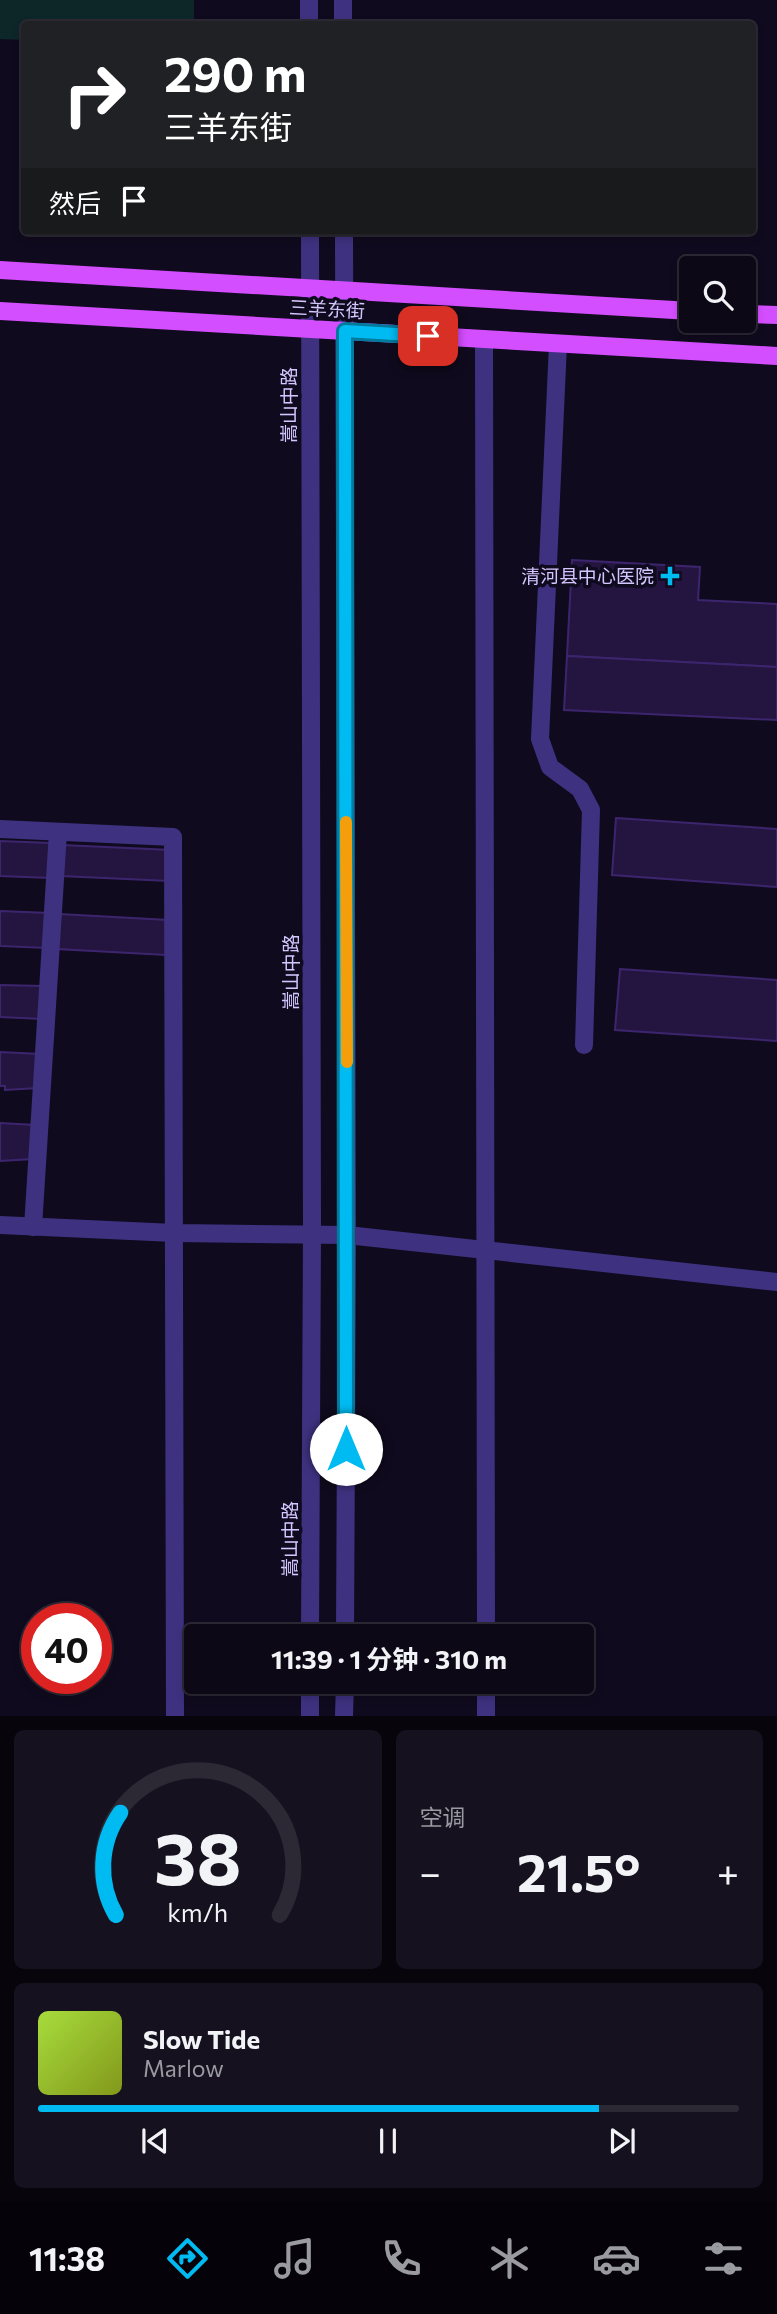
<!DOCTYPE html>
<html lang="zh">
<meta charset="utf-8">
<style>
body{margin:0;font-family:Commissioner,"Noto Sans SC",sans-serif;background:#15111f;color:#f1f3f6;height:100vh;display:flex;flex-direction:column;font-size:26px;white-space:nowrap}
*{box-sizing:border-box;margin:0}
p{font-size:23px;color:#9a9aa1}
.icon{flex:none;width:38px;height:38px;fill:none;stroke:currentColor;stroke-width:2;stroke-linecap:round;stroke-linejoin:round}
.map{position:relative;height:1716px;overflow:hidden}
.side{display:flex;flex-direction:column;gap:14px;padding:14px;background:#07040c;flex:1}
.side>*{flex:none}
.banner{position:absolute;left:21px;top:21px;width:735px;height:214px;border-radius:7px;box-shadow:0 4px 10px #0003,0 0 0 2px #2c2935;background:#202124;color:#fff;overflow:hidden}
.controls{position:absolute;left:679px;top:256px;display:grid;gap:14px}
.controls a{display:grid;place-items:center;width:77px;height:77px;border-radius:7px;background:#0c0816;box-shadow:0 4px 10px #0003,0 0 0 2px #2c2935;font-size:35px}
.speed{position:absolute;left:21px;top:1603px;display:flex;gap:14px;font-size:35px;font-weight:700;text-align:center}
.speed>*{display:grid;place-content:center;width:91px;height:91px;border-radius:50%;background:#0c0816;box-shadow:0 4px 10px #0003,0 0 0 2px #2c2935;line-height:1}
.speed .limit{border:10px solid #d22;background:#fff;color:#111}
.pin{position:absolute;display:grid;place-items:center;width:60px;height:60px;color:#fff;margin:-30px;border-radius:14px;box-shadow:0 4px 10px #0006}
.me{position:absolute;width:77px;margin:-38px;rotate:0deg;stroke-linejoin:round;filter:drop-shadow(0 0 5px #0008)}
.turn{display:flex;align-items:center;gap:24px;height:147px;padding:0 28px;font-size:32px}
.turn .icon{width:91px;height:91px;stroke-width:2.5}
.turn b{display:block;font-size:49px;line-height:60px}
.then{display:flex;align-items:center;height:66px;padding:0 28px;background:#0003;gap:14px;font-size:26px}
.big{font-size:52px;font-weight:700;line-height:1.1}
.side .card{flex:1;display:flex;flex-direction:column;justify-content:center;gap:10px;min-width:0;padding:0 24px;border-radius:10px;background:#15111f}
.side .dial{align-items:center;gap:0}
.dial svg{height:182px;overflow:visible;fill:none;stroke:#2c2935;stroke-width:7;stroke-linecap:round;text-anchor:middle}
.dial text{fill:#f1f3f6;stroke:none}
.song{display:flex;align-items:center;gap:21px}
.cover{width:84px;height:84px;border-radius:10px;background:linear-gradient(135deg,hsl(80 70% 55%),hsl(70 70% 35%))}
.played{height:7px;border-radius:4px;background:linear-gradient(90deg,#00bbf2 80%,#2c2935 80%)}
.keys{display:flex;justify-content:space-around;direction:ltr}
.heat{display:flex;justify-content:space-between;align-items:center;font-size:38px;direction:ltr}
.side .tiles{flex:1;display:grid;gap:14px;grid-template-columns:1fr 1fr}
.card:last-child{grid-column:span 2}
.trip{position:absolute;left:184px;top:1624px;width:410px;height:70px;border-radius:7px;background:#0c0816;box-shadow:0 4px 10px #0003,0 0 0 2px #2c2935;font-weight:700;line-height:70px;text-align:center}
.tabs{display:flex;height:112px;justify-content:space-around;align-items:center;background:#050309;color:#9a9aa1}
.tabs .icon{width:49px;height:49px}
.tabs .selected{color:#00bbf2}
.tabs b{font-size:32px;color:#f1f3f6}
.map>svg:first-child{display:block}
</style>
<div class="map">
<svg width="777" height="1716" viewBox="0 0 777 1716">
<rect width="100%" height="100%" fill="#100a1e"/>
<polygon fill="#0d2628" points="0,0 194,0 194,24 24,24 24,40 0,39"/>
<g fill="#231540" stroke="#3d256e" stroke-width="2">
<polygon points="572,560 700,567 698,600 777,604 777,667 567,656"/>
<polygon points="567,656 777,667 777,720 564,710"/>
<polygon points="616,818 777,829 777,887 612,875"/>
<polygon points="0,841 51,843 50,878 0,876"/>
<polygon points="62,845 171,850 169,881 61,876"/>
<polygon points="0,911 49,913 47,948 0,946"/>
<polygon points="59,914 168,920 166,955 57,949"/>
<polygon points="620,969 777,980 777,1041 615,1030"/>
<polygon points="0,985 43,986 42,1019 0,1017"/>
<polygon points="0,1052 40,1054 38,1088 5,1090 5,1086 0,1086"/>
<polygon points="0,1123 35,1125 33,1159 0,1161"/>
</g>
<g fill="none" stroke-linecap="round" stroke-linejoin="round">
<g stroke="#3e3280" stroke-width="18">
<polyline points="309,0 309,24"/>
<polyline points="343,0 343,24"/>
<polyline points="310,231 312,1233 310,1636"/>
<polyline points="344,231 347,1235 345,1636"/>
<polyline points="484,339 486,1636"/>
<polyline points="558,344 540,739 550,767 580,789 591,810 584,1045"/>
<polyline points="0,829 173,837 175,1716"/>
<polyline points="0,1225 174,1233 347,1235 777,1282"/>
<polyline points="33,1227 58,832"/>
<polyline points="486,1682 486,1716"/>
<polyline points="310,1716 310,1682"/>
<polyline points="344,1716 345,1682"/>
</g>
<g stroke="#d34eff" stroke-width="18">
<polyline points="0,270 691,311"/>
<polyline points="0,311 777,356"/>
<polyline points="744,314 777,315"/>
</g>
</g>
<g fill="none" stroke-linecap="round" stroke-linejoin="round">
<g stroke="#007a9d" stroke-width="18">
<polyline id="route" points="346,1449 345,331 428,336"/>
</g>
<use href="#route" stroke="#00bbf2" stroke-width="12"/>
<polyline stroke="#f59e0b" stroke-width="12" points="346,822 347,1062"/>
</g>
<path fill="#00bbf2" stroke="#100a1e" stroke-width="2.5" d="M666.5 565.5h7v7h7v7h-7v7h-7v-7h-7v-7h7z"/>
<g text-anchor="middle" stroke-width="7" stroke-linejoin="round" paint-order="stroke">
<g font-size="19" fill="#d4c7ff" stroke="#100a1e">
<text transform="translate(327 309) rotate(3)" y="7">三羊东街</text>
<text transform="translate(289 405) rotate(-90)" y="7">嵩山中路</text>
<text transform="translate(291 972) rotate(-90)" y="7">嵩山中路</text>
<text transform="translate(290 1539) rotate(-90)" y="7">嵩山中路</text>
</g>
<g font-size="19" fill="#d4c7ff" stroke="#100a1e" text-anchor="end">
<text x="654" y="583">清河县中心医院</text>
</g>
</g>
</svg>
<div class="controls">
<a><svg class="icon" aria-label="search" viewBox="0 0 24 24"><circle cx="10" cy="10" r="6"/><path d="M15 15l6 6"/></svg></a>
</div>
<div class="speed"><div class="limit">40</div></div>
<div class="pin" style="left:428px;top:336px;background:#d93025"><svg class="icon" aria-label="arrive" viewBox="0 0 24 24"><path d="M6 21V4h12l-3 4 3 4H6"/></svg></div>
<svg class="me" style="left:346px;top:1449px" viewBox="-20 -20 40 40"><circle r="19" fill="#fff"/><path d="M0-13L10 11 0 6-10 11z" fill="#00bbf2"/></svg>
<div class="trip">11:39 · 1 分钟 · 310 m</div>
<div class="banner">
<div class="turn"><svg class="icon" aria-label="right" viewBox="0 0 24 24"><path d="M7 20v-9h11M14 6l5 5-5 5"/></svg><div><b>290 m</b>三羊东街</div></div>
<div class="then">然后<svg class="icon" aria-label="arrive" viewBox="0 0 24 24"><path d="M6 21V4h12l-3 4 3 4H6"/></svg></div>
</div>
</div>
<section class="side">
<div class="tiles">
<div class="card dial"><svg viewBox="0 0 100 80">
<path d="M14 69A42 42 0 1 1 86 69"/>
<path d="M14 69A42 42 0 0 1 16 24" stroke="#00bbf2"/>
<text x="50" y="56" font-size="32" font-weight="700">38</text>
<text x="50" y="72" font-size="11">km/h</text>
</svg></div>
<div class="card"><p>空调</p>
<div class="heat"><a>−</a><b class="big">21.5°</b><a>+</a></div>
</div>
<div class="card">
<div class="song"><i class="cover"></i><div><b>Slow Tide</b><p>Marlow</p></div></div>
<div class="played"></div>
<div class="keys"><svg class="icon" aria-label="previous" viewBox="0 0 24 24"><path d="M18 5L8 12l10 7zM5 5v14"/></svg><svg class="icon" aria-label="pause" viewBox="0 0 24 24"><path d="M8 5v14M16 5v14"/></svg><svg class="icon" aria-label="next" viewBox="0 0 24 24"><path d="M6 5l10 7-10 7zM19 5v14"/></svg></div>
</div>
</div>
</section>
<nav class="tabs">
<b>11:38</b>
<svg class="icon selected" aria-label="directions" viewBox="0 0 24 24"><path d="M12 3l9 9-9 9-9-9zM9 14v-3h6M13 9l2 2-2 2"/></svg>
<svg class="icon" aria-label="music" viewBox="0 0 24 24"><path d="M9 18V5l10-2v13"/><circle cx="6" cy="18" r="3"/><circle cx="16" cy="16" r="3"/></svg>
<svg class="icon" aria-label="phone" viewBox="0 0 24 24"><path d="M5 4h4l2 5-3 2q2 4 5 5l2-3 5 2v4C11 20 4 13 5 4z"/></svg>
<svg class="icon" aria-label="climate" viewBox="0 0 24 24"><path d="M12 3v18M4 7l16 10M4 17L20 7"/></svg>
<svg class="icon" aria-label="car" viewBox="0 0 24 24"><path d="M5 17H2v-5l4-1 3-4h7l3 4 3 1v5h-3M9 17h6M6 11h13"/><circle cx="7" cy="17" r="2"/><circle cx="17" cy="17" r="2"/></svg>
<svg class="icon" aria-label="filters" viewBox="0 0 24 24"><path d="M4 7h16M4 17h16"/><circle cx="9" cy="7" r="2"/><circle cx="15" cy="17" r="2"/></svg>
</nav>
